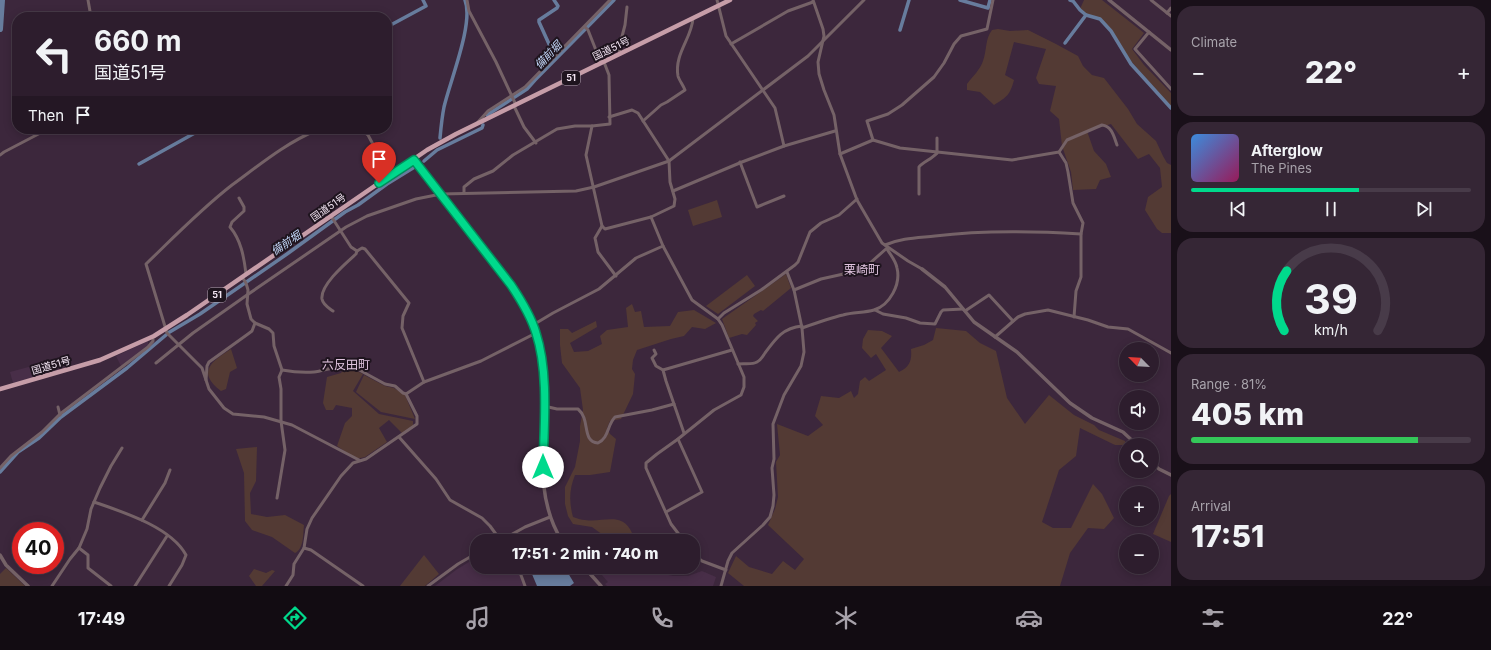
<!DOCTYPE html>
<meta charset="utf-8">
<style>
body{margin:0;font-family:Inter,"Noto Sans JP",sans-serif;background:#352635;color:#f1f3f6;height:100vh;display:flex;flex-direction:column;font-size:15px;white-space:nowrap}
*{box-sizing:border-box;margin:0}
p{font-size:13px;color:#a7a2aa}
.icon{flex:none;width:22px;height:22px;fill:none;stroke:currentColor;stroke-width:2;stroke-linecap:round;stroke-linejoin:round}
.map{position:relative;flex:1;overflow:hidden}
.sheet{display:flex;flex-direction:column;gap:6px;padding:6px;background:#191019;width:320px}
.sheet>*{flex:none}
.guide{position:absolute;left:12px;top:12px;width:380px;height:122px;border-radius:16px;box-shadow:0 2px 10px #0003,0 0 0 1px #483b49;background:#2d1d2d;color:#f1f3f6;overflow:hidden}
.needle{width:26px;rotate:294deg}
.tools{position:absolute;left:1119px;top:342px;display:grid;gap:8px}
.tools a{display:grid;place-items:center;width:40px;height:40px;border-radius:50%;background:#2d1d2d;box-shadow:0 2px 10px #0003,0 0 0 1px #483b49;font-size:20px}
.speed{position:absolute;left:12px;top:522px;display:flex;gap:8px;font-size:20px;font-weight:700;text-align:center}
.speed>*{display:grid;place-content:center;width:52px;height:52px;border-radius:50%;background:#2d1d2d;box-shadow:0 2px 10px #0003,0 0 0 1px #483b49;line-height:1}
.speed .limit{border:6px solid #d22;background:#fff;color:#111}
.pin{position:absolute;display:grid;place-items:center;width:34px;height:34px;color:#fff;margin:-41px -17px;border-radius:50% 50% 50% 0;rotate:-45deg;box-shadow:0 0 4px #0007}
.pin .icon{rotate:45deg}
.me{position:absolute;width:44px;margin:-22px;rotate:0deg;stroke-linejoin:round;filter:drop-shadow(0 0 3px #0008)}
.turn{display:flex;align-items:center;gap:14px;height:84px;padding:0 16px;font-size:18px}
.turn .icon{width:52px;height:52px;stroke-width:2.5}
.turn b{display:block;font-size:28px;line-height:34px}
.then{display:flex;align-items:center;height:38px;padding:0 16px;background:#0003;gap:8px;font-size:15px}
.big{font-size:30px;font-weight:800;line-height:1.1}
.sheet .card{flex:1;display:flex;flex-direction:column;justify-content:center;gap:6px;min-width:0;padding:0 14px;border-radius:16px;background:#352635}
.sheet .dial{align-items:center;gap:0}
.dial svg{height:104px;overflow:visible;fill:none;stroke:#483b49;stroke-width:7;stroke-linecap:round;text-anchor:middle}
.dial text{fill:#f1f3f6;stroke:none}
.song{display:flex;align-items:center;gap:12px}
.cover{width:48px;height:48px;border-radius:6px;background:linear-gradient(135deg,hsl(210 70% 55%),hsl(330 70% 35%))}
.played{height:4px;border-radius:2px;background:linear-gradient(90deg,#00d98c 60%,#483b49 60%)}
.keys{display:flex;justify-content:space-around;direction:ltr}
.heat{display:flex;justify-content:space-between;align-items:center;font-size:22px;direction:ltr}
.charge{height:6px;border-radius:3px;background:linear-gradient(90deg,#34c759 81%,#483b49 0)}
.trip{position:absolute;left:470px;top:534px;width:230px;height:40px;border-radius:16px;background:#2d1d2d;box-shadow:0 2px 10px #0003,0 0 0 1px #483b49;font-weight:800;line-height:40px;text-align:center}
.tab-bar{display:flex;height:64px;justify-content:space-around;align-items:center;background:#120c12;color:#a7a2aa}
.tab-bar .icon{width:28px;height:28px}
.tab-bar .current{color:#00d98c}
.tab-bar b{font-size:18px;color:#f1f3f6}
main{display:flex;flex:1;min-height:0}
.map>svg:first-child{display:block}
</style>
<main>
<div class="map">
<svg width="1171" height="586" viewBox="0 0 1171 586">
<rect width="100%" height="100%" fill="#3c273c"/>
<g fill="#482e48">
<polygon points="148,341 148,345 121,366 116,356"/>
<polygon points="36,365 39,376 13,383 10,372"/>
<polygon points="477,557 477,567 517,567 524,586 435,586 456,570"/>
<polygon points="595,567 622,567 621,568 623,567 654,567 664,574 673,576 688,576 702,571 716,577 713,586 607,586 605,584 608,582"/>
</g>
<g fill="#533a34">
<polygon points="1084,0 1102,0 1144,33 1132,49 1144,65 1171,93 1171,107 1130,60 1112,30 1100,18 1086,14 1080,9"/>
<path d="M 998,29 L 1010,31 L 1028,30 L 1056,44 L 1078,56 L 1083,66 L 1092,75 L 1104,78 L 1128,109 L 1137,124 L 1156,141 L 1163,156 L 1167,163 L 1171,165 L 1171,233 L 1162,233 L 1157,229 L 1145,210 L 1148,197 L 1162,187 L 1160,168 L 1149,154 L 1138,159 L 1111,124 L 1087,131 L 1094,151 L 1106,164 L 1111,177 L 1100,180 L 1096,189 L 1073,190 L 1071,172 L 1062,146 L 1059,119 L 1050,111 L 1056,86 L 1039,84 L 1036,78 L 1046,49 L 1014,42 L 1005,75 L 1014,80 C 1010,95 1007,97 994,105 L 980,92 L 967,90 L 967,84 C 973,76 980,70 983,61 C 987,50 985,39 992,30 Z"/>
<polygon points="717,200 722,217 693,226 688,210"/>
<polygon points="786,274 791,288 763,311 761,310 754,314 753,316 758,321 755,323 756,325 747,335 742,334 729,338 722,319"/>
<polygon points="747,275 755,286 718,314 706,306"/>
<path d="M 632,304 L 635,312 L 641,311 L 644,327 L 670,326 L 678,312 L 694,310 L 716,323 L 705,329 L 692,327 L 684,336 L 671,339 L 637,350 L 633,360 L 632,369 L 635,374 L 633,394 L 621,419 L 610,421 L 607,428 L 610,434 L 616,439 L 610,472 L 590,475 L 575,475 C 569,490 569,502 573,517 C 577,518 581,520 585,520 C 603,523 622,511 632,533 L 627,535 L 614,536 L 603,535 L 592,527 L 573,524 L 568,516 L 565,504 L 565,487 L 575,467 L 580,441 L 580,426 L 583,410 L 580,388 L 562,363 L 560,345 L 560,329 L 568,329 L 572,333 L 596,321 L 597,327 L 570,343 L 574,352 L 588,351 L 602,344 L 600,336 L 607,330 L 628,327 L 626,308 Z"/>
<path d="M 936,328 L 966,331 L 980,343 L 996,351 L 1007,398 L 1025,424 L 1049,395 L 1074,415 L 1094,425 L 1099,430 L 1125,441 L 1126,445 L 1115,445 L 1080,428 L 1076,456 L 1059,470 L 1042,522 L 1053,528 L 1071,528 L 1093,484 L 1102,494 L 1114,518 L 1104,529 L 1088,528 L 1070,553 L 1060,586 L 744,586 L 728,573 L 736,556 L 749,567 L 772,574 L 783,561 L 795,570 L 804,559 L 768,525 L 775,509 L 778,497 L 776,462 L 780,455 L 777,424 L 808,436 L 823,425 L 815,416 L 821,396 L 839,398 L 851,391 L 854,398 L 858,394 L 860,381 L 865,377 L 869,381 L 886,370 L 876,354 L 871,358 L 862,348 L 863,339 L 868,330 L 882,331 L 892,336 L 881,348 L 899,372 C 910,367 912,360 911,349 L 924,345 L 933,340 Z"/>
<path d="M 231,349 L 237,368 L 230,372 L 226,389 L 221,391 C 196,372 212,361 231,349 Z"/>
<polygon points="346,366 363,374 353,391 379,414 413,421 413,427 402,433 389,420 379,428 387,442 365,457 356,459 337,446 345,423 352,416 352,408 336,405 333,410 326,410 323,403 327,377 341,373"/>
<polygon points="364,375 385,386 394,388 405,395 415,419 381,412 356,392"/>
<path d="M 257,447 L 256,481 L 250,493 L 251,514 L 267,517 L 285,515 L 304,525 C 303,534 304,549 295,553 L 272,537 L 252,530 L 245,521 L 244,473 L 236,449 Z"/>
<polygon points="1171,494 1171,542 1153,534 1169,496"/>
<polygon points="424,555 439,574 425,586 400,586"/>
<polygon points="6,568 25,586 0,586 0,574"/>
<polygon points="254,569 266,573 272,570 275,571 262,586 256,586 249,576"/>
</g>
<polygon fill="#677c9d" points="529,567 561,567 568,573 574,583 570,586 537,586"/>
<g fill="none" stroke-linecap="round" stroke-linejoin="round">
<g stroke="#677c9d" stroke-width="3.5">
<polyline points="554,0 558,6 557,8 539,20 539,22 554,55"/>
<polyline points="960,0 988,8 990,0"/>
<polyline points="1070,0 1073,1 1080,10 1086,15 1100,19 1111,31 1131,64 1171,108"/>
<polyline points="387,27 426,6 423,0"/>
<polyline points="900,30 909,0"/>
<polyline points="1065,43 1086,15"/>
<polyline points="487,115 527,89 535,80 614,0"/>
<path d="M 440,138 C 441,127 442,117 444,107 C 450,81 474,23 465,0"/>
<polyline points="424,161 437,150 482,128 483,125"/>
<polyline points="139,164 202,129"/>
<polyline points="168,333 200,314 287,254 345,212 358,205 387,184 413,168"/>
<polyline points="0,472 18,452 39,438 61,417 127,368 166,335"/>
</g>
<polyline stroke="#677c9d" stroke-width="6" points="0,29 2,0"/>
<g stroke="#756267" stroke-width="3">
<polyline points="88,0 91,17"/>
<polyline points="467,0 469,11 496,62 516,105"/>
<polyline points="717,0 726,36 775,108 784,146"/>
<polyline points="813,0 823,29 824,36 818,62 819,74 824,90 834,115 840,154 857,200 882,243 908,261 922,269"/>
<polyline points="1151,0 1171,16"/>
<polyline points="1167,13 1171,8"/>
<polyline points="585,27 588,30 601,63"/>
<polyline points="1149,32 1135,49 1171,89"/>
<polyline points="731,44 788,11 813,2"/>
<polyline points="620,54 619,48 625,25 627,7"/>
<polyline points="514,106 524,127 536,143"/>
<path d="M 643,121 L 661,105 L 667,102 L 685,90 C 683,85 679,80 678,76 C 674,54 692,38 693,18"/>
<polyline points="478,122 488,111 525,87 610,0"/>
<polyline points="592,126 586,155 602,226 605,229 651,217 674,206 675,199 670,182 669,161 638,113 632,110 609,117"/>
<path d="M 319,129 C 284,144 262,163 232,185 C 201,209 174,237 146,264 L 167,333 L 202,368 L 209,389 L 224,408 L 233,414 L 264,417 L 292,425 L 359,460"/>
<polyline points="361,129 368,135 390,176"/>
<polyline points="937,138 937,153"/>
<polyline points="873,140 867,121 888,114 902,105 934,77 944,63 954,44 961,36 987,29 993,0"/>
<polyline points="1059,152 1066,163 1068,172 1073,203 1083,223 1081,234 1081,277 1076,291 1074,317"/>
<path d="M 840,154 L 873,140 L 900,148 L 1012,160 L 1059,152 L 1067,140 L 1102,125 C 1112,126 1114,137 1117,145"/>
<polyline points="0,155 4,152 48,129"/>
<polyline points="740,162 757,207 784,196"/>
<polyline points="673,191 742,162 784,146 835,131"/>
<polyline points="464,193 464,187 474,179 493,171 513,155 557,129 575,126 592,126 610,124 609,75 604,62"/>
<path d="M 919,194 L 919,167 C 923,162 932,159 937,153"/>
<path d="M 239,198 L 244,207 L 244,211 L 232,222 L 230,227 C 241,240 244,257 246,274"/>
<polyline points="331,216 351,247 357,251 362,248 365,249 409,303 403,316 402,328 424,382"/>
<polyline points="651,217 663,246 692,300 718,319 722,325 744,377 744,387 741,395 714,410 678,439 657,454 646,463 646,468 671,524 684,541"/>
<polyline points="602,226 595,238 598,252 616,276"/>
<path d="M 885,245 C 902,238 916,238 935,236 C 983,230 1032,231 1081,234"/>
<polyline points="242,277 246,283 248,290 247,304 251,319 255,323 269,329 273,333 274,346 282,370 279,377 281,389 281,421 285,450 277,498"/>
<polyline points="794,290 821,279 857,271 869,264 887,248"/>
<polyline points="875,310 883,314 906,318 920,323 935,324 941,312 943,310 963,309"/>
<path d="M 333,311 C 329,308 323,305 322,299 C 320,285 346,263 356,254 L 357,251"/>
<polyline points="965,311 989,295 1013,321"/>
<polyline points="718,319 724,313 761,290 795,265 798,262 810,232 821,223 839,215 857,199"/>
<polyline points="533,325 553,313 599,289 636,258 663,246"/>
<path d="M 802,328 C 816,323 830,318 843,315 C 853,312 864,313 874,310 C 890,305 901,284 897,268 C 896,261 890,254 887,249"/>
<polyline points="995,337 1018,317 1025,314 1048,310 1088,320 1108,327 1128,329 1171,353"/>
<polyline points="654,350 656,354 652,358 656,366 663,370"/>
<polyline points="156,363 193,333 247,295 346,227 367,216 416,199 441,194 576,191 594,187 669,161 808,56 864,0"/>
<path d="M 738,364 C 744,363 752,365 757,362 C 761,360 763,356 765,353 C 776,338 783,328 802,326"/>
<path d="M 282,370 C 293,372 303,373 314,372 C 323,371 346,363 352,366 L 385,384 L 395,386 L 403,393 L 406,394 L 417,416 L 417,424 L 366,459 L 353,463 L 341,476 L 312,518 L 307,529 L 304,548 L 294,564 L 293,575 L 286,586"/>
<polyline points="206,380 207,366 209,362 248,334 252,331 255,323"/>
<polyline points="406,394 424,382 481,361 536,333"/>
<path d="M 544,406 L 557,409 L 578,409 C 591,420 581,441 598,443 C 609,438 607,425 615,417 L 652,410 L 674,404"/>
<polyline points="58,407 60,415"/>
<polyline points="684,433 666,381 663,370 732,350"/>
<polyline points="399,437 436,479 450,500 482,518 490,526 501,541"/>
<polyline points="0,468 11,456 42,432 60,414 148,347 153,341 153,336"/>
<path d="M 94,502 C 123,512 171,527 186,555 L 182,565 L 169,586"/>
<polyline points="666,512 702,492 678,439"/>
<polyline points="142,520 165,483 170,470"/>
<polyline points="500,541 525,527 550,517"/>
<polyline points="79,548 88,555 88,568 111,586"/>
<polyline points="304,548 311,550 363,586"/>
<polyline points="693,553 702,561 726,570"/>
<polyline points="518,567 525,586"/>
<polyline points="52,586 70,559 79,548 87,529 91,509 100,488 111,466 122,448"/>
<polyline points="135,586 167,536"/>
<polyline points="428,586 458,564 477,553"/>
<polyline points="721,586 728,561 732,553 763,525 770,517 773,506 774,495 772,468 774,459 773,424 784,395 801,366 804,352 802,328 794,290 787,272"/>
</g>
<g stroke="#756267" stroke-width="3.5">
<polyline points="1109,0 1171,50"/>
<path d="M 414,160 C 435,188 457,216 479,244 C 504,277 532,308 541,350 C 553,413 526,484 562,541"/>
<polyline points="922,269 945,287 974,322 1017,352 1070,403 1092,418 1123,432 1137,445"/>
<polyline points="1152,463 1159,469 1171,475"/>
<polyline points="0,555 6,565 28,586"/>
<polyline points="584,567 601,586"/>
</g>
<polyline stroke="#c69da8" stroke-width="4.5" points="0,389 100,360 154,336 187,315 427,150 456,134 730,0"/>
</g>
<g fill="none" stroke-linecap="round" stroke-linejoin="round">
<g stroke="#008d5b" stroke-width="10">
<path id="route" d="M 379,183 L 414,160 L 511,285 C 521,300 531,316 536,333 C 549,373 544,425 543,467"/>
</g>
<use href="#route" stroke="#00d98c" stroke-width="7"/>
</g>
<g text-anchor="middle" stroke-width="4" stroke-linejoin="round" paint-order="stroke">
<g fill="#1e141e" stroke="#b2a6b2" stroke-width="1">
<rect x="562" y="71" width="18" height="14" rx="3"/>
<rect x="208" y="288" width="18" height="14" rx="3"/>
</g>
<g font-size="9" font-weight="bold" fill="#f2e4f2">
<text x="571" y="81">51</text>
<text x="217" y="298">51</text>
</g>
<g font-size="10" fill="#f2e4f2" stroke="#1e141e">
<text transform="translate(611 48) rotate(-26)" y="4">国道51号</text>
<text transform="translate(328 207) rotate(-35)" y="4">国道51号</text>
<text transform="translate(51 365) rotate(-16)" y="4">国道51号</text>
</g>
<g font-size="11" font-style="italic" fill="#c4d9fa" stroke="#1e141e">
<text transform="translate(548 55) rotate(-46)" y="4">備前堀</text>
<text transform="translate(286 243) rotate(-34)" y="4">備前堀</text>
</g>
<g font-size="12" fill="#e0c4df" stroke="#1e141e">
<text x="862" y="274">栗崎町</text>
<text x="346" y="369">六反田町</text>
</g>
</g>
</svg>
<div class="tools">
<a><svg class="needle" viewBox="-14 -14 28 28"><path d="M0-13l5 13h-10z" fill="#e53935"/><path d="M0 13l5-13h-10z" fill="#a7a2aa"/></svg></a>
<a><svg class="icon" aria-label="sound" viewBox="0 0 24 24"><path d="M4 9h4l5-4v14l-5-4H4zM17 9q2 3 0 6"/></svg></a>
<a><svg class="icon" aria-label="search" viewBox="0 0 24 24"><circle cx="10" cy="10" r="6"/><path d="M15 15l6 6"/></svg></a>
<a>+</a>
<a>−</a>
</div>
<div class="speed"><div class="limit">40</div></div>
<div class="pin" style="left:379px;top:183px;background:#d93025"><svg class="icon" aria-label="arrive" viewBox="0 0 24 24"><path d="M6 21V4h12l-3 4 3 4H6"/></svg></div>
<svg class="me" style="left:543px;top:467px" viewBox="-20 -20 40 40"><circle r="19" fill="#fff"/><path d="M0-13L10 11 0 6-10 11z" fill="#00d98c"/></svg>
<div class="trip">17:51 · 2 min · 740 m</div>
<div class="guide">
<div class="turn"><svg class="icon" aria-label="left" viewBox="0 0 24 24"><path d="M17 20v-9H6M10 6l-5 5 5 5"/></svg><div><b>660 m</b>国道51号</div></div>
<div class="then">Then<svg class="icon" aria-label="arrive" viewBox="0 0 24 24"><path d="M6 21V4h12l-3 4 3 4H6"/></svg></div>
</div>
</div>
<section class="sheet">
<div class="card"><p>Climate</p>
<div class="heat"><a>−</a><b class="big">22°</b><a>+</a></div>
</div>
<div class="card">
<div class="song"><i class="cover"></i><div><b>Afterglow</b><p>The Pines</p></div></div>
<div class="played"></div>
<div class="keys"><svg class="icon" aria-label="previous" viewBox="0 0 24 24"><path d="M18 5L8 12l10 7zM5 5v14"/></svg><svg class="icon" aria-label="pause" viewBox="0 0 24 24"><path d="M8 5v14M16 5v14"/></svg><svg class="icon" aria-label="next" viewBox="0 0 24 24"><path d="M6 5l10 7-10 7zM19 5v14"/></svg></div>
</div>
<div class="card dial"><svg viewBox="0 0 100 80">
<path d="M14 69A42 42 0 1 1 86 69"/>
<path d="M14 69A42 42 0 0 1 16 23" stroke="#00d98c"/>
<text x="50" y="56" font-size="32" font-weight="700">39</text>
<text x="50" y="72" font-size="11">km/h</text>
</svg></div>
<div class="card"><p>Range · 81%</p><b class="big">405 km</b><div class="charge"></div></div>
<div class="card"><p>Arrival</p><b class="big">17:51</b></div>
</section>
</main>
<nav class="tab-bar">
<b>17:49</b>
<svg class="icon current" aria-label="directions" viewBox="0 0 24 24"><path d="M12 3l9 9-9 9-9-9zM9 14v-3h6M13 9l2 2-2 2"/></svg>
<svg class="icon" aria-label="music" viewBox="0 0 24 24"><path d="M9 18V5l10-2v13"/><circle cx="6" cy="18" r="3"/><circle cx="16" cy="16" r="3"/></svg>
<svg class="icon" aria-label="phone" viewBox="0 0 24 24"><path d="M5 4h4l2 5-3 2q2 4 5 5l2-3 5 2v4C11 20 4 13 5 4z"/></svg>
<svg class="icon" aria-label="climate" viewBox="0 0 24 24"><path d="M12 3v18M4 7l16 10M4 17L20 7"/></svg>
<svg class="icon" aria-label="car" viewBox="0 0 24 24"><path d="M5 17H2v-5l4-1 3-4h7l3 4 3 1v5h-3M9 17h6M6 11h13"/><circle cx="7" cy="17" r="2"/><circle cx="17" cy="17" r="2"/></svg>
<svg class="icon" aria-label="filters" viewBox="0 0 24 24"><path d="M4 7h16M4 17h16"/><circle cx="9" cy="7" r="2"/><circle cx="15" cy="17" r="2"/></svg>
<b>22°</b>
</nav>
